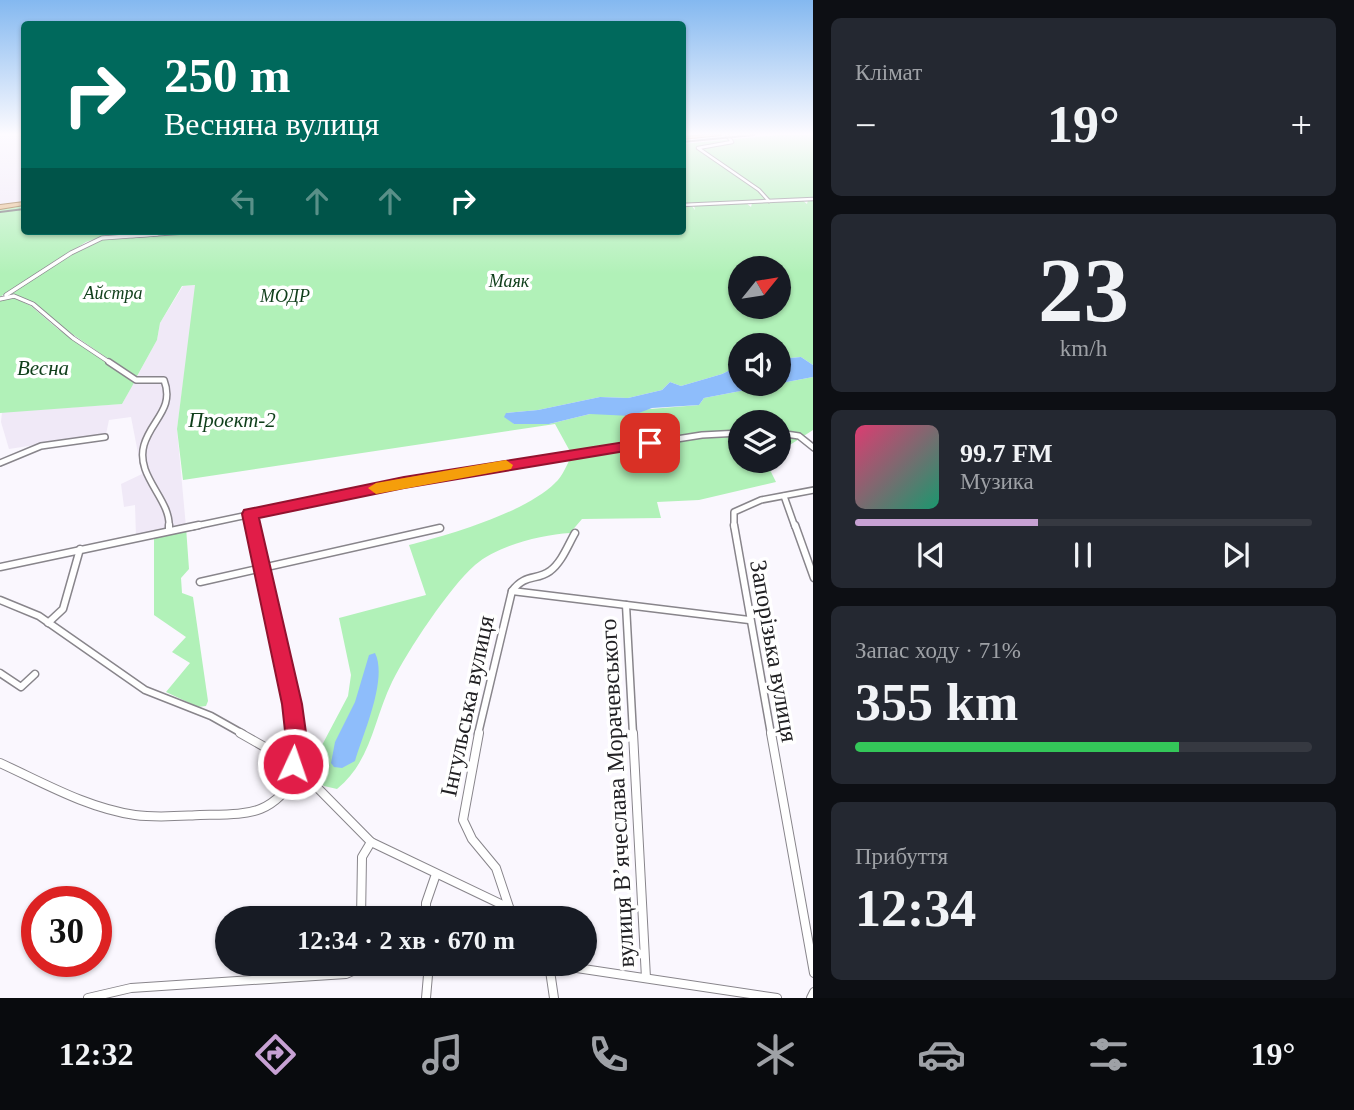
<!DOCTYPE html>
<html lang="uk">
<meta charset="utf-8">
<style>
body{margin:0;font-family:"Times New Roman",serif;background:#242831;color:#f1f3f6;height:100vh;display:flex;flex-direction:column;font-size:26px;white-space:nowrap}
*{box-sizing:border-box;margin:0}
p{font-size:23px;color:#9ea1a6}
.icon{flex:none;width:38px;height:38px;fill:none;stroke:currentColor;stroke-width:2;stroke-linecap:round;stroke-linejoin:round}
.map{position:relative;flex:1;overflow:hidden}
.side{display:flex;flex-direction:column;gap:18px;padding:18px;background:#0d0f14;width:541px}
.side>*{flex:none}
.hud{position:absolute;left:21px;top:21px;width:665px;height:214px;border-radius:7px;box-shadow:0 2px 5px #0004;background:#00695c;color:#fff;overflow:hidden}
.needle{width:46px;rotate:60deg}
.controls{position:absolute;left:728px;top:256px;display:grid;gap:14px}
.controls a{display:grid;place-items:center;width:63px;height:63px;border-radius:50%;background:#171b24;box-shadow:0 2px 5px #0004;font-size:35px}
.speed{position:absolute;left:21px;top:886px;display:flex;gap:14px;font-size:35px;font-weight:700;text-align:center}
.speed>*{display:grid;place-content:center;width:91px;height:91px;border-radius:50%;background:#171b24;box-shadow:0 2px 5px #0004;line-height:1}
.speed .limit{border:10px solid #d22;background:#fff;color:#111}
.pin{position:absolute;display:grid;place-items:center;width:60px;height:60px;color:#fff;margin:-30px;border-radius:14px;box-shadow:0 4px 10px #0006}
.me{position:absolute;width:77px;margin:-38px;rotate:3deg;stroke-linejoin:round;filter:drop-shadow(0 0 5px #0008)}
.turn{display:flex;align-items:center;gap:24px;height:147px;padding:0 28px;font-size:32px}
.turn .icon{width:91px;height:91px;stroke-width:2.5}
.turn b{display:block;font-size:49px;line-height:60px}
.lanes{display:flex;align-items:center;height:66px;padding:0 28px;background:#0003;justify-content:center;gap:35px;direction:ltr}
.lanes .off{opacity:.35}
.big{font-size:52px;font-weight:700;line-height:1.1}
.side .widget{flex:1;display:flex;flex-direction:column;justify-content:center;gap:10px;min-width:0;padding:0 24px;border-radius:10px;background:#242831}
.side .dial{align-items:center;gap:0}
.dial b{font-size:91px;line-height:1}
.song{display:flex;align-items:center;gap:21px}
.cover{width:84px;height:84px;border-radius:10px;background:linear-gradient(135deg,hsl(340 70% 55%),hsl(160 70% 35%))}
.played{height:7px;border-radius:4px;background:linear-gradient(90deg,#c7a1d3 40%,#363941 40%)}
.keys{display:flex;justify-content:space-around;direction:ltr}
.heat{display:flex;justify-content:space-between;align-items:center;font-size:38px;direction:ltr}
.charge{height:10px;border-radius:5px;background:linear-gradient(90deg,#34c759 71%,#363941 0)}
.trip{position:absolute;left:215px;top:906px;width:382px;height:70px;border-radius:35px;background:#171b24;box-shadow:0 2px 5px #0004;font-weight:700;line-height:70px;text-align:center}
.tabs{display:flex;height:112px;justify-content:space-around;align-items:center;background:#090b0e;color:#9ea1a6}
.tabs .icon{width:49px;height:49px}
.tabs .on{color:#c7a1d3}
.tabs b{font-size:32px;color:#f1f3f6}
main{display:flex;flex:1;min-height:0}
.map>svg:first-child{display:block}
</style>
<main>
<div class="map">
<svg width="814" height="998" viewBox="0 0 814 998">
<rect width="100%" height="100%" fill="#faf7fe"/>
<g fill="#f0e9f7">
<polygon points="0,135 24,135 24,202 0,204"/>
<polygon points="196,285 177,429 186,527 136,537 135,505 124,507 121,484 142,474 131,417 109,420 106,434 9,449 1,422 2,412 122,404 157,340 160,323 183,286"/>
</g>
<g fill="#b1f1b8" fill-rule="evenodd">
<polygon points="778,135 813,135 813,198 683,204 682,144"/>
<path d="M 802,200 L 807,204 L 808,200 L 813,200 L 813,365 L 801,357 L 779,359 L 779,345 L 740,345 L 740,365 L 722,374 L 681,386 L 670,382 L 662,390 L 628,398 L 600,397 L 538,410 L 506,413 L 514,424 L 549,424 L 590,414 L 699,405 L 704,398 L 813,377 L 813,430 L 779,452 L 779,422 L 740,422 L 740,460 L 765,460 L 776,482 L 699,500 L 657,502 L 661,518 L 582,519 L 570,533 C 541,535 498,545 475,565 C 449,588 408,650 392,682 C 373,721 372,760 337,789 L 324,786 L 311,774 L 311,766 L 348,696 L 351,675 L 339,618 L 426,595 L 409,545 C 450,535 526,512 555,483 C 563,476 567,464 572,455 L 555,424 L 183,480 L 177,429 L 195,285 L 182,286 L 160,323 L 157,340 L 136,378 L 62,327 L 35,304 L 8,295 L 70,254 L 103,238 L 212,231 L 682,231 L 683,205 L 691,205 L 695,210 L 694,205 L 746,203 L 751,207 L 752,203 ZM 740,268 L 779,268 L 779,306 L 740,306 Z"/>
<polygon points="24,206 24,231 94,231 105,236 86,242 0,297 0,208"/>
<polygon points="13,297 31,306 58,329 135,381 122,404 0,413 0,300"/>
<polygon points="186,527 189,569 181,578 182,593 193,597 208,701 206,706 198,707 166,692 190,663 172,652 186,637 154,615 154,533"/>
</g>
<g fill="#8ebdfb">
<polygon points="801,357 813,365 813,377 704,398 699,405 652,408 631,416 590,414 549,424 514,424 504,417 506,413 538,410 600,397 628,398 662,390 670,382 681,386 722,374 740,365 740,383 779,383 779,359"/>
<path d="M 375,653 C 388,679 363,734 355,761 L 342,768 L 334,767 L 331,763 L 335,742 L 355,702 L 369,655 Z"/>
</g>
<g fill="none" stroke-linecap="round" stroke-linejoin="round">
<g stroke="#88858b" stroke-width="4.5">
<g id="minor-far4">
<polyline points="727,135 732,142 698,148 759,190 769,201"/>
<polyline points="682,205 814,199"/>
<polyline points="231,231 300,231"/>
<polyline points="132,236 205,231"/>
</g>
</g>
<g stroke="#88858b" stroke-width="5">
<g id="minor-far3">
<polyline points="6,295 71,253 102,238 157,234"/>
<polyline points="0,299 14,296 33,304 73,338 112,364"/>
</g>
</g>
<g stroke="#88858b" stroke-width="8">
<g id="minor-far2">
<path d="M 109,362 L 136,380 L 164,380 C 175,409 151,420 144,445 C 135,476 171,499 169,527"/>
<polyline points="779,433 799,436 814,448"/>
<polyline points="0,463 41,446 105,437"/>
<polyline points="784,496 795,527"/>
<polyline points="250,514 253,527"/>
<polyline points="191,527 404,482 702,435 740,433"/>
<polyline points="734,527 734,512 761,500 814,490"/>
</g>
</g>
<g stroke="#88858b" stroke-width="9">
<g id="minor-far1">
<polyline points="252,525 287,673 294,734"/>
<polyline points="734,525 771,734"/>
<polyline points="795,525 814,578"/>
<polyline points="169,530 169,525"/>
<polyline points="0,567 199,525"/>
<polyline points="200,582 440,528"/>
<polyline points="512,591 749,620"/>
<polyline points="0,600 39,616 145,690 211,716 243,734"/>
<polyline points="626,605 633,734"/>
<polyline points="48,623 63,609 80,549"/>
<polyline points="0,673 21,687 35,674"/>
<path d="M 478,734 L 512,591 C 526,573 536,581 550,571 C 562,562 568,545 575,533"/>
</g>
</g>
<g stroke="#88858b" stroke-width="10">
<g id="minor">
<polyline points="240,733 293,763 371,842 509,908"/>
<polyline points="479,733 463,820 472,839 496,868 513,919"/>
<polyline points="633,733 646,978"/>
<polyline points="771,733 814,973"/>
<path d="M 0,763 C 44,783 87,808 135,815 C 157,818 178,816 200,815 C 250,814 271,817 300,771"/>
<polyline points="293,763 294,733"/>
<polyline points="361,919 362,857 371,842"/>
<polyline points="426,919 426,903 436,874"/>
<polyline points="549,964 554,998"/>
<polyline points="550,964 777,998"/>
<polyline points="88,998 131,988 346,974 355,970 357,964"/>
<polyline points="426,998 429,964"/>
<polyline points="811,998 814,992"/>
</g>
</g>
<g stroke="#956936" stroke-width="2">
<g id="primary">
<polygon points="706,135 721,135 682,139 682,137"/>
<polygon points="24,202 24,205 0,209 0,205"/>
</g>
</g>
<use href="#minor-far4" stroke="#fff" stroke-width="2.5"/>
<use href="#minor-far3" stroke="#fff" stroke-width="3.5"/>
<use href="#minor-far2" stroke="#fff" stroke-width="5"/>
<use href="#minor-far1" stroke="#fff" stroke-width="6"/>
<use href="#minor" stroke="#fff" stroke-width="8"/>
<use href="#primary" fill="#e5bc8c" fill-rule="evenodd"/>
<g stroke="#706e72" stroke-width="2">
<polyline points="682,142 754,135"/>
<polyline points="0,212 24,209"/>
</g>
</g>
<linearGradient id="sky" x2="0" y2="1"><stop stop-color="#84b8f0"/><stop offset="0.49" stop-color="#fdfbff"/><stop offset="1" stop-color="#fdfbff" stop-opacity="0"/></linearGradient>
<rect width="814" height="274" fill="url(#sky)"/>
<polygon fill="#e11d48" stroke="#92132f" stroke-width="2" points="650,438 657,443 655,446 404,488 259,518 302,704 307,740 301,771 293,774 285,771 282,764 286,740 282,704 242,514 244,510 404,477"/>
<polygon fill="#f59e0b" points="506,460 513,465 511,469 376,494 368,488 376,483"/>
<g text-anchor="middle" stroke-width="7" stroke-linejoin="round" paint-order="stroke">
<g font-size="18" font-style="italic" fill="#0f3e1a" stroke="#fff">
<text x="509" y="287">Маяк</text>
<text x="113" y="299">Айстра</text>
<text x="285" y="302">МОДР</text>
</g>
<g font-size="21" font-style="italic" fill="#0f3e1a" stroke="#fff">
<text x="43" y="375">Весна</text>
<text x="232" y="427">Проект-2</text>
</g>
<g font-size="24" fill="#222124" stroke="#fff">
<text transform="translate(774 651) rotate(80)" y="8">Запорізька вулиця</text>
<text transform="translate(467 706) rotate(-78)" y="8">Інгульська вулиця</text>
<text transform="translate(617 793) rotate(-93)" y="8">вулиця В’ячеслава Морачевського</text>
</g>
</g>
</svg>
<div class="controls">
<a><svg class="needle" viewBox="-14 -14 28 28"><path d="M0-13l5 13h-10z" fill="#e53935"/><path d="M0 13l5-13h-10z" fill="#9ea1a6"/></svg></a>
<a><svg class="icon" aria-label="sound" viewBox="0 0 24 24"><path d="M4 9h4l5-4v14l-5-4H4zM17 9q2 3 0 6"/></svg></a>
<a><svg class="icon" aria-label="layers" viewBox="0 0 24 24"><path d="M12 4l9 5-9 5-9-5zM3 14l9 5 9-5"/></svg></a>
</div>
<div class="speed"><div class="limit">30</div></div>
<div class="pin" style="left:650px;top:443px;background:#d93025"><svg class="icon" aria-label="arrive" viewBox="0 0 24 24"><path d="M6 21V4h12l-3 4 3 4H6"/></svg></div>
<svg class="me" style="left:293px;top:764px" viewBox="-20 -20 40 40"><circle r="17" fill="#e11d48" stroke="#fff" stroke-width="3"/><path d="M0-11L8 9 0 5-8 9z" fill="#fff"/></svg>
<div class="trip">12:34 · 2 хв · 670 m</div>
<div class="hud">
<div class="turn"><svg class="icon" aria-label="right" viewBox="0 0 24 24"><path d="M7 20v-9h11M14 6l5 5-5 5"/></svg><div><b>250 m</b>Весняна вулиця</div></div>
<div class="lanes"><svg class="icon off" aria-label="left" viewBox="0 0 24 24"><path d="M17 20v-9H6M10 6l-5 5 5 5"/></svg><svg class="icon off" aria-label="ahead" viewBox="0 0 24 24"><path d="M12 20V5M6 11l6-6 6 6"/></svg><svg class="icon off" aria-label="ahead" viewBox="0 0 24 24"><path d="M12 20V5M6 11l6-6 6 6"/></svg><svg class="icon" aria-label="right" viewBox="0 0 24 24"><path d="M7 20v-9h11M14 6l5 5-5 5"/></svg></div>
</div>
</div>
<section class="side">
<div class="widget"><p>Клімат</p>
<div class="heat"><a>−</a><b class="big">19°</b><a>+</a></div>
</div>
<div class="widget dial"><b>23</b><p>km/h</p></div>
<div class="widget">
<div class="song"><i class="cover"></i><div><b>99.7 FM</b><p>Музика</p></div></div>
<div class="played"></div>
<div class="keys"><svg class="icon" aria-label="previous" viewBox="0 0 24 24"><path d="M18 5L8 12l10 7zM5 5v14"/></svg><svg class="icon" aria-label="pause" viewBox="0 0 24 24"><path d="M8 5v14M16 5v14"/></svg><svg class="icon" aria-label="next" viewBox="0 0 24 24"><path d="M6 5l10 7-10 7zM19 5v14"/></svg></div>
</div>
<div class="widget"><p>Запас ходу · 71%</p><b class="big">355 km</b><div class="charge"></div></div>
<div class="widget"><p>Прибуття</p><b class="big">12:34</b></div>
</section>
</main>
<nav class="tabs">
<b>12:32</b>
<svg class="icon on" aria-label="directions" viewBox="0 0 24 24"><path d="M12 3l9 9-9 9-9-9zM9 14v-3h6M13 9l2 2-2 2"/></svg>
<svg class="icon" aria-label="music" viewBox="0 0 24 24"><path d="M9 18V5l10-2v13"/><circle cx="6" cy="18" r="3"/><circle cx="16" cy="16" r="3"/></svg>
<svg class="icon" aria-label="phone" viewBox="0 0 24 24"><path d="M5 4h4l2 5-3 2q2 4 5 5l2-3 5 2v4C11 20 4 13 5 4z"/></svg>
<svg class="icon" aria-label="climate" viewBox="0 0 24 24"><path d="M12 3v18M4 7l16 10M4 17L20 7"/></svg>
<svg class="icon" aria-label="car" viewBox="0 0 24 24"><path d="M5 17H2v-5l4-1 3-4h7l3 4 3 1v5h-3M9 17h6M6 11h13"/><circle cx="7" cy="17" r="2"/><circle cx="17" cy="17" r="2"/></svg>
<svg class="icon" aria-label="filters" viewBox="0 0 24 24"><path d="M4 7h16M4 17h16"/><circle cx="9" cy="7" r="2"/><circle cx="15" cy="17" r="2"/></svg>
<b>19°</b>
</nav>
